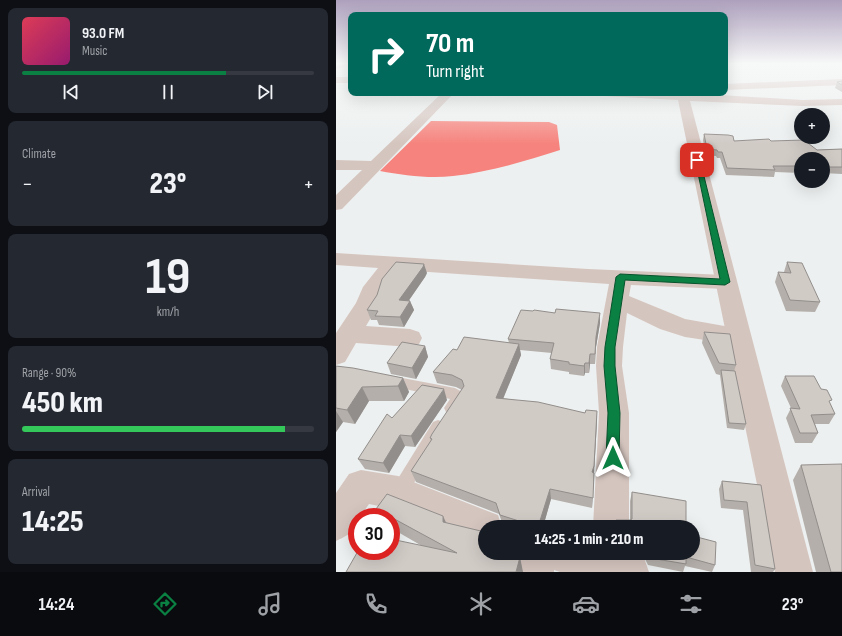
<!DOCTYPE html>
<meta charset="utf-8">
<style>
body{margin:0;font-family:"Sofia Sans Condensed",sans-serif;background:#242831;color:#f1f3f6;height:100vh;display:flex;flex-direction:column;font-size:15px;white-space:nowrap}
*{box-sizing:border-box;margin:0}
p{font-size:13px;color:#9ea1a6}
.icon{flex:none;width:22px;height:22px;fill:none;stroke:currentColor;stroke-width:2;stroke-linecap:round;stroke-linejoin:round}
.map{position:relative;flex:1;overflow:hidden}
.side{display:flex;flex-direction:column;gap:8px;padding:8px;background:#0d0f14;width:336px}
.side>*{flex:none}
.hud{position:absolute;left:12px;top:12px;width:380px;height:84px;border-radius:8px;box-shadow:0 4px 16px #0002;background:#00695c;color:#fff;overflow:hidden}
.tools{position:absolute;left:458px;top:108px;display:grid;gap:8px}
.tools a{display:grid;place-items:center;width:36px;height:36px;border-radius:50%;background:#171b24;box-shadow:0 4px 16px #0002;font-size:20px}
.speed{position:absolute;left:12px;top:508px;display:flex;gap:8px;font-size:20px;font-weight:700;text-align:center}
.speed>*{display:grid;place-content:center;width:52px;height:52px;border-radius:50%;background:#171b24;box-shadow:0 4px 16px #0002;line-height:1}
.speed .limit{border:6px solid #d22;background:#fff;color:#111}
.pin{position:absolute;display:grid;place-items:center;width:34px;height:34px;color:#fff;margin:-17px;border-radius:8px;box-shadow:0 2px 6px #0006}
.me{position:absolute;width:44px;margin:-22px;rotate:0deg;stroke-linejoin:round;filter:drop-shadow(0 0 3px #0008)}
.turn{display:flex;align-items:center;gap:14px;height:84px;padding:0 12px;font-size:18px}
.turn .icon{width:52px;height:52px;stroke-width:2.5}
.turn b{display:block;font-size:28px;line-height:34px}
.big{font-size:30px;font-weight:800;line-height:1.1}
.side .tile{flex:1;display:flex;flex-direction:column;justify-content:center;gap:6px;min-width:0;padding:0 14px;border-radius:8px;background:#242831}
.side .dial{align-items:center;gap:0}
.dial b{font-size:52px;line-height:1}
.song{display:flex;align-items:center;gap:12px}
.cover{width:48px;height:48px;border-radius:6px;background:linear-gradient(135deg,hsl(350 70% 55%),hsl(320 70% 35%))}
.played{height:4px;border-radius:2px;background:linear-gradient(90deg,#0b8043 70%,#363941 70%)}
.keys{display:flex;justify-content:space-around;direction:ltr}
.heat{display:flex;justify-content:space-between;align-items:center;font-size:22px;direction:ltr}
.charge{height:6px;border-radius:3px;background:linear-gradient(90deg,#34c759 90%,#363941 0)}
.trip{position:absolute;left:142px;top:520px;width:222px;height:40px;border-radius:20px;background:#171b24;box-shadow:0 4px 16px #0002;font-weight:800;line-height:40px;text-align:center}
.tabs{display:flex;height:64px;justify-content:space-around;align-items:center;background:#090b0e;color:#9ea1a6}
.tabs .icon{width:28px;height:28px}
.tabs .selected{color:#0b8043}
.tabs b{font-size:18px;color:#f1f3f6}
main{display:flex;flex:1;min-height:0}
.map>svg:first-child{display:block}
</style>
<main>
<section class="side">
<div class="tile">
<div class="song"><i class="cover"></i><div><b>93.0 FM</b><p>Music</p></div></div>
<div class="played"></div>
<div class="keys"><svg class="icon" aria-label="previous" viewBox="0 0 24 24"><path d="M18 5L8 12l10 7zM5 5v14"/></svg><svg class="icon" aria-label="pause" viewBox="0 0 24 24"><path d="M8 5v14M16 5v14"/></svg><svg class="icon" aria-label="next" viewBox="0 0 24 24"><path d="M6 5l10 7-10 7zM19 5v14"/></svg></div>
</div>
<div class="tile"><p>Climate</p>
<div class="heat"><a>−</a><b class="big">23°</b><a>+</a></div>
</div>
<div class="tile dial"><b>19</b><p>km/h</p></div>
<div class="tile"><p>Range · 90%</p><b class="big">450 km</b><div class="charge"></div></div>
<div class="tile"><p>Arrival</p><b class="big">14:25</b></div>
</section>
<div class="map">
<svg width="506" height="572" viewBox="0 0 506 572">
<rect width="100%" height="100%" fill="#edf0f0"/>
<path fill="#f6837d" d="M 95,121 L 213,122 L 221,125 L 224,150 C 190,161 153,172 117,176 C 93,179 67,175 44,171 Z"/>
<g fill="none" stroke-linecap="round" stroke-linejoin="round">
<g fill="#d5c5bf" fill-rule="evenodd">
<path d="M 56,376 L 119,388 L 128,393 L 130,397 C 126,406 121,416 110,412 L 108,408 L 114,399 L 51,385 L 49,381 L 51,377 Z"/>
<polygon points="102,420 107,422 110,427 70,497 64,499 58,497 56,491 58,485 97,422"/>
</g>
<g fill="#d5c5bf" fill-rule="evenodd">
<polygon points="0,64 13,64 11,66 0,69"/>
<polygon points="506,79 506,85 389,90 389,84"/>
<polygon points="106,93 118,93 6,209 0,210 0,195 26,170 0,170 0,160 35,161"/>
<polygon points="0,253 252,269 389,275 397,277 400,282 397,287 389,289 295,285 293,296 349,319 411,330 414,336 411,342 402,345 349,337 324,329 291,313 287,347 286,366 293,413 293,527 257,527 263,413 260,366 261,347 273,284 63,270 48,288 43,304 30,326 74,329 83,332 86,338 83,344 74,347 20,343 9,362 0,365 0,333 20,303 27,287 42,268 0,265"/>
<path d="M 25,470 L 62,476 L 149,510 L 162,515 L 166,527 L 149,527 L 149,546 L 62,510 L 33,504 L 24,517 L 21,517 C 21,531 11,536 0,541 L 0,493 L 13,474 Z"/>
<polygon points="183,553 294,553 308,558 313,572 224,572 218,570 218,572 180,572"/>
</g>
<g fill="#d5c5bf" fill-rule="evenodd">
<rect x="0" y="77" width="15" height="6"/>
<polygon points="262,93 352,93 467,100 506,99 506,105 467,106 354,101 477,572 439,572 342,100 268,96"/>
</g>
</g>
<g fill="#b4afaa">
<polygon points="506,81 506,92 499,88 501,82"/>
<polygon points="368,134 398,141 435,141 481,150 506,149 506,174 487,173 487,159 465,159 465,173 439,172 438,177 390,175 384,158 381,158 380,156 370,155 367,140"/>
<polygon points="451,262 484,302 479,312 450,311 439,282 442,272 448,273 448,272"/>
<polygon points="91,273 89,277 73,300 74,301 78,310 68,327 43,325 41,320 35,320 31,310"/>
<polygon points="264,323 260,347 259,364 254,364 253,373 249,373 248,376 233,374 233,372 215,369 214,359 216,353 184,350 185,355 167,398 249,413 261,411 256,508 215,499 207,527 174,527 167,525 163,514 80,482 75,471 95,441 94,438 126,390 120,387 101,383 97,372 121,350 173,343 172,339"/>
<polygon points="368,332 400,365 398,371 410,424 408,430 391,428 384,375 380,374 366,343"/>
<polygon points="89,346 92,357 80,379 55,374 51,363"/>
<polygon points="0,366 67,378 73,392 68,401 33,401 19,424 7,422 0,432"/>
<polygon points="449,376 494,404 499,414 493,424 479,424 482,433 476,443 459,443 450,418 455,408 445,386"/>
<polygon points="111,400 79,447 69,446 53,473 29,469 22,459 56,418"/>
<polygon points="465,465 506,572 480,572 457,480"/>
<polygon points="386,481 425,485 439,569 437,572 415,572 407,510 385,508 383,489"/>
<polygon points="296,492 350,527 294,520 294,501"/>
<polygon points="40,509 110,522 149,553 181,553 181,557 187,572 86,546 55,528 55,517 45,517"/>
<polygon points="298,553 357,553 379,565 376,572 349,566 347,572 312,565 308,557"/>
</g>
<g fill="#928e8b">
<polygon points="88,264 91,273 89,277 67,309 63,300"/>
<polygon points="74,301 78,310 68,327 64,317"/>
<polygon points="264,313 264,323 260,347 259,364 260,337"/>
<polygon points="183,344 185,355 163,409 160,398"/>
<polygon points="89,346 92,357 80,379 76,368"/>
<polygon points="254,354 254,364 253,373 253,363"/>
<polygon points="249,363 249,373 248,376 248,366"/>
<polygon points="67,378 73,392 68,401 62,386"/>
<polygon points="26,387 33,401 19,424 11,410"/>
<polygon points="108,389 111,400 79,447 75,436"/>
<polygon points="0,411 7,422 0,432"/>
<polygon points="261,411 261,422 256,508 256,472"/>
<polygon points="64,435 69,446 53,473 47,463"/>
<polygon points="214,489 215,499 207,527 202,527"/>
<polygon points="107,516 115,533 107,522"/>
<polygon points="175,553 181,553 181,555 179,572 174,557"/>
<polygon points="184,557 187,572 180,572"/>
</g>
<g fill="#d1cbc6" stroke="#928e8b">
<polygon points="506,81 506,85 501,82"/>
<polygon points="368,134 392,135 397,136 398,141 433,139 435,141 468,140 481,150 506,149 506,167 487,167 487,159 465,159 465,166 437,166 439,170 391,168 386,152 382,152 381,150 371,149"/>
<polygon points="60,262 88,264 87,267 63,300 74,301 64,317 39,316 42,311 31,310 41,295 46,279"/>
<polygon points="451,262 466,263 484,302 454,300 442,272 455,273"/>
<polygon points="220,309 264,313 260,337 259,354 254,354 253,363 249,363 248,366 233,364 233,362 214,359 218,343 172,339 185,310 197,311 198,310 219,313"/>
<polygon points="368,332 394,334 400,365 383,363"/>
<polygon points="128,337 183,344 160,398 202,402 249,413 250,410 261,411 258,466 256,472 258,473 257,498 214,489 202,527 164,515 160,503 75,471 96,439 94,438 96,434 128,386 126,380 116,375 97,372 117,349 121,350"/>
<polygon points="66,342 89,346 76,368 51,363"/>
<polygon points="0,366 17,368 67,378 62,386 26,387 11,410 0,408"/>
<polygon points="385,370 399,371 410,424 393,423"/>
<polygon points="449,376 478,376 485,389 491,390 496,400 493,401 499,414 475,415 482,433 464,433 454,408 464,409"/>
<polygon points="86,385 108,389 75,436 64,435 47,463 22,459 51,414 56,418"/>
<polygon points="506,464 506,572 495,572 465,465"/>
<polygon points="386,481 425,485 439,569 419,565 411,502 388,500"/>
<polygon points="296,492 350,501 350,527 279,527 280,520 294,520 296,519"/>
<polygon points="51,494 107,516 107,522 149,532 149,553 175,553 174,557 184,557 180,572 10,572 22,551 55,551 55,539 121,553 40,509"/>
<polygon points="357,536 380,542 379,565 350,557 350,564 314,558 312,553 357,553"/>
</g>
<linearGradient id="sky" x2="0" y2="1"><stop stop-color="#ada0bd"/><stop offset="0.44" stop-color="#f7f8f8"/><stop offset="1" stop-color="#f7f8f8" stop-opacity="0"/></linearGradient>
<rect width="506" height="144" fill="url(#sky)"/>
<polygon fill="#0b8043" stroke="#07532c" points="359,159 364,160 394,282 389,285 289,280 279,347 279,366 284,413 283,458 282,463 277,465 272,463 270,458 272,413 268,366 269,347 280,277 284,274 384,279"/>
</svg>
<div class="tools">
<a>+</a>
<a>−</a>
</div>
<div class="speed"><div class="limit">30</div></div>
<div class="pin" style="left:361px;top:160px;background:#d93025"><svg class="icon" aria-label="arrive" viewBox="0 0 24 24"><path d="M6 21V4h12l-3 4 3 4H6"/></svg></div>
<svg class="me" style="left:277px;top:458px" viewBox="-20 -20 40 40"><path d="M0-17L14 15 0 8-14 15z" fill="#0b8043" stroke="#fff" stroke-width="4"/></svg>
<div class="trip">14:25 · 1 min · 210 m</div>
<div class="hud">
<div class="turn"><svg class="icon" aria-label="right" viewBox="0 0 24 24"><path d="M7 20v-9h11M14 6l5 5-5 5"/></svg><div><b>70 m</b>Turn right</div></div>
</div>
</div>
</main>
<nav class="tabs">
<b>14:24</b>
<svg class="icon selected" aria-label="directions" viewBox="0 0 24 24"><path d="M12 3l9 9-9 9-9-9zM9 14v-3h6M13 9l2 2-2 2"/></svg>
<svg class="icon" aria-label="music" viewBox="0 0 24 24"><path d="M9 18V5l10-2v13"/><circle cx="6" cy="18" r="3"/><circle cx="16" cy="16" r="3"/></svg>
<svg class="icon" aria-label="phone" viewBox="0 0 24 24"><path d="M5 4h4l2 5-3 2q2 4 5 5l2-3 5 2v4C11 20 4 13 5 4z"/></svg>
<svg class="icon" aria-label="climate" viewBox="0 0 24 24"><path d="M12 3v18M4 7l16 10M4 17L20 7"/></svg>
<svg class="icon" aria-label="car" viewBox="0 0 24 24"><path d="M5 17H2v-5l4-1 3-4h7l3 4 3 1v5h-3M9 17h6M6 11h13"/><circle cx="7" cy="17" r="2"/><circle cx="17" cy="17" r="2"/></svg>
<svg class="icon" aria-label="filters" viewBox="0 0 24 24"><path d="M4 7h16M4 17h16"/><circle cx="9" cy="7" r="2"/><circle cx="15" cy="17" r="2"/></svg>
<b>23°</b>
</nav>
